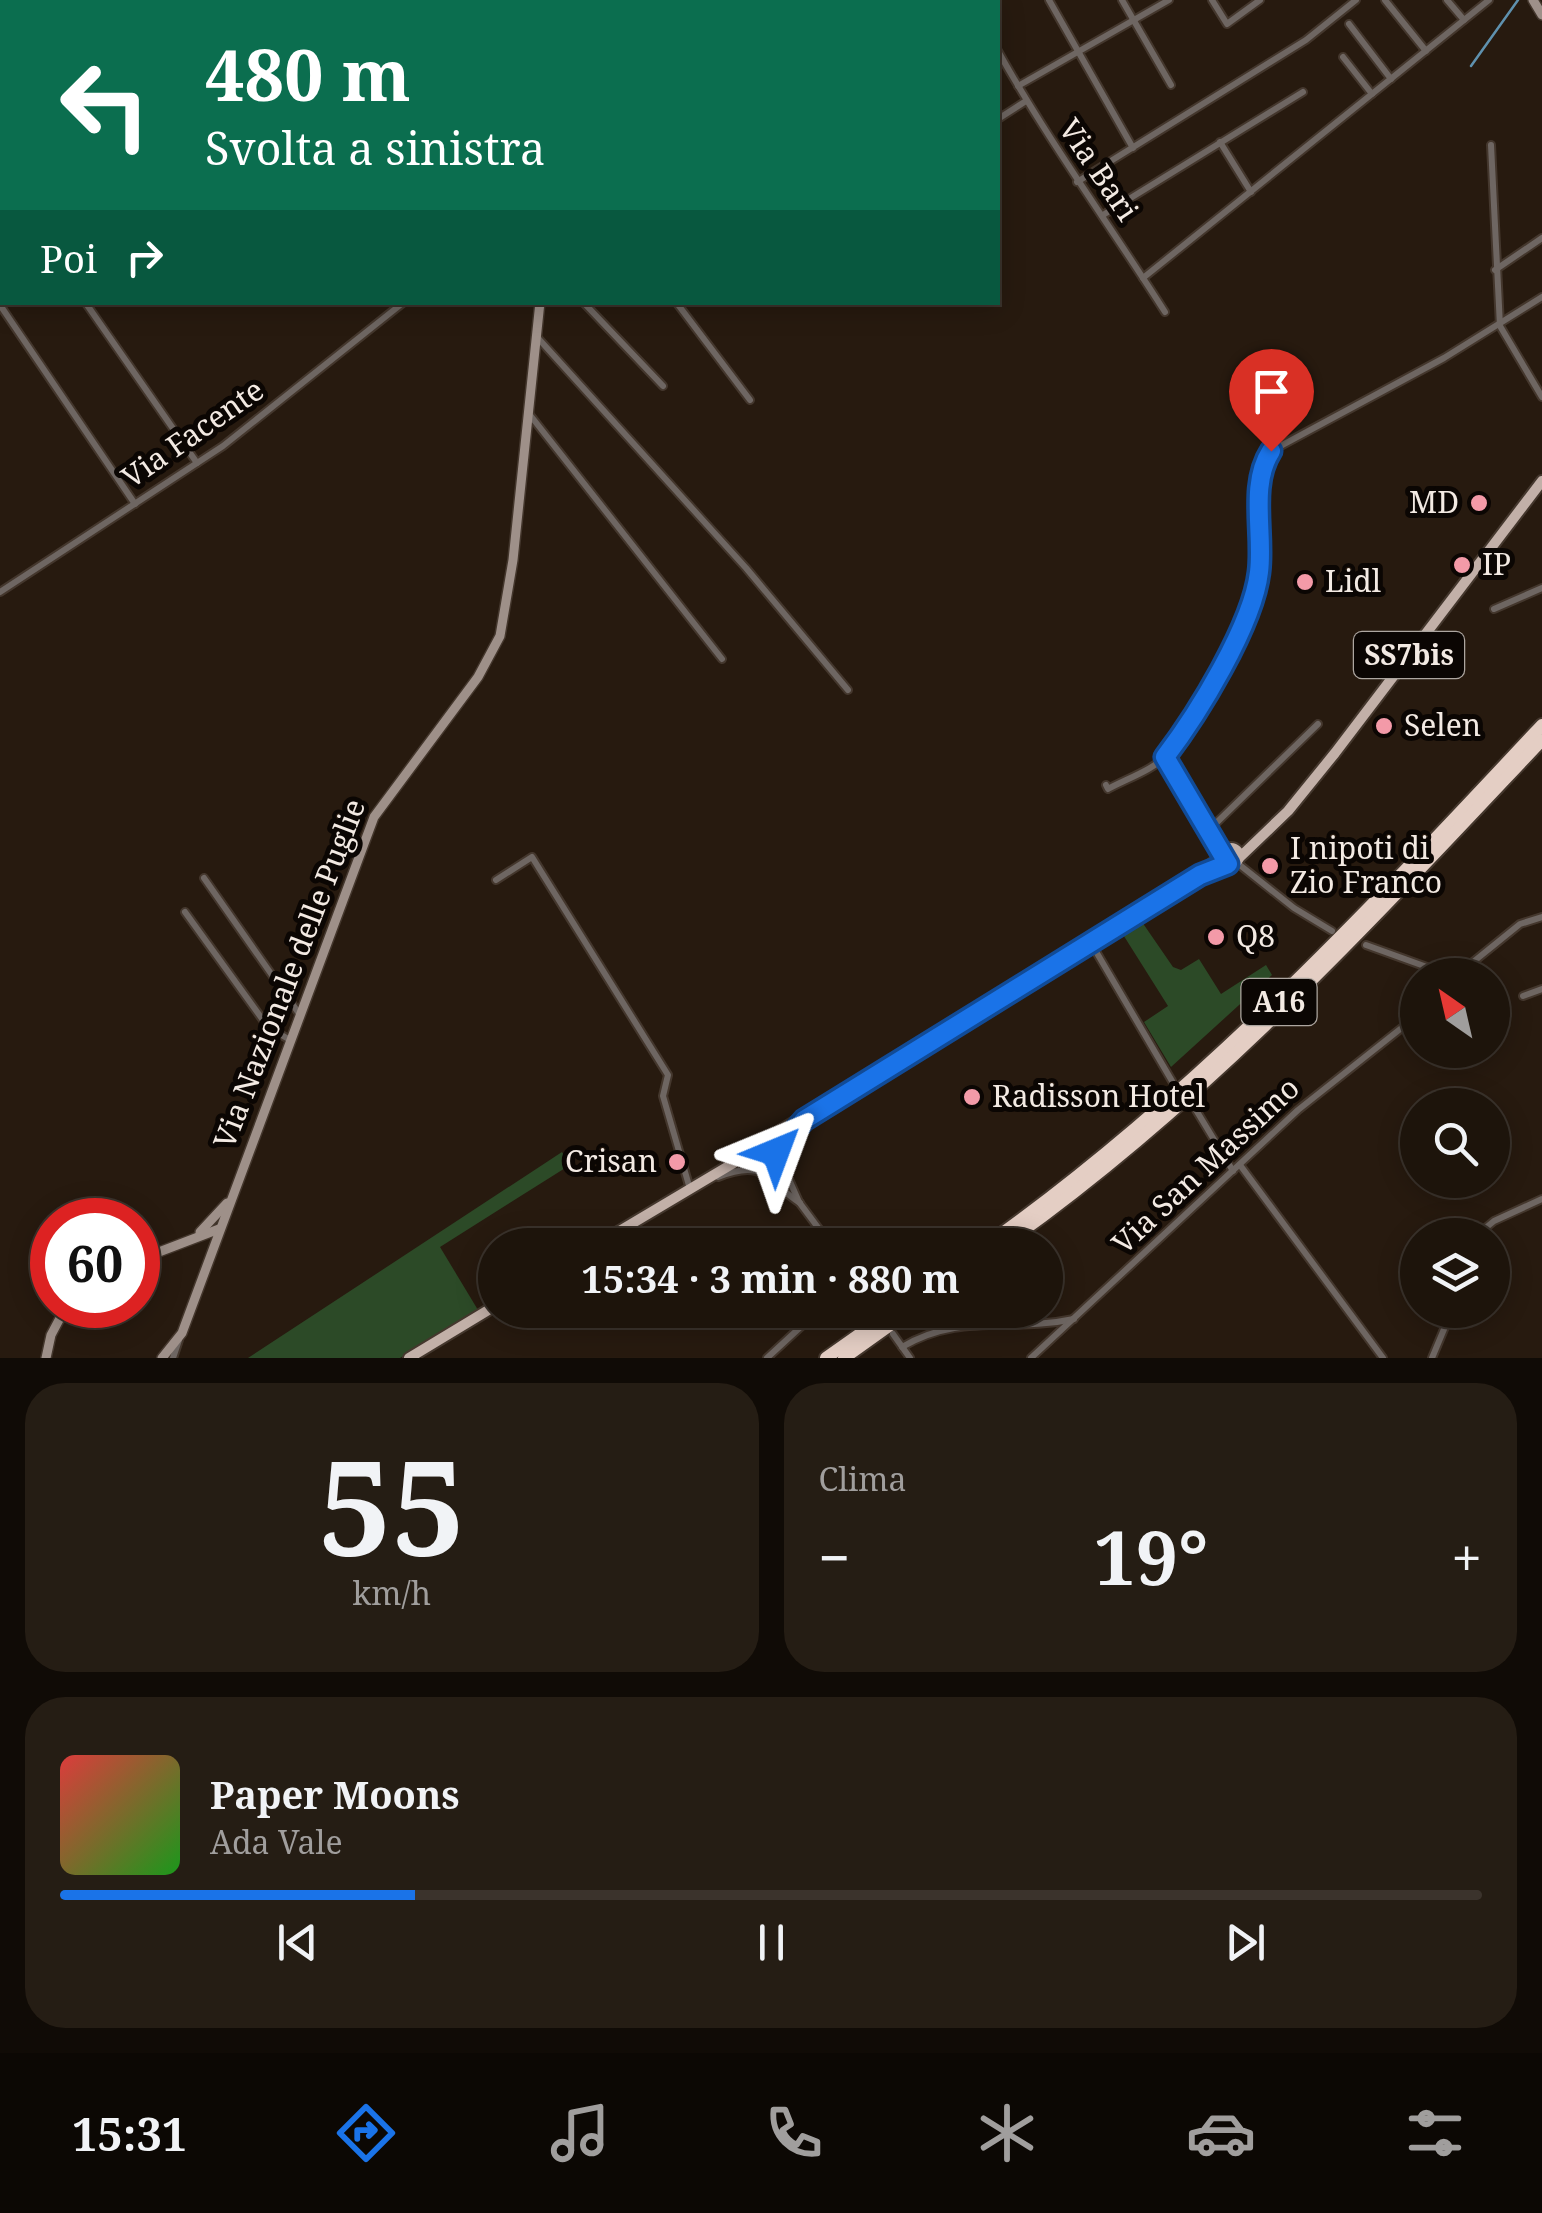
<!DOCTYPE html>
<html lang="it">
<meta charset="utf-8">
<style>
body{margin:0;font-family:"Noto Serif",serif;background:#251d14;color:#f1f3f6;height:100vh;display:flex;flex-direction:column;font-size:38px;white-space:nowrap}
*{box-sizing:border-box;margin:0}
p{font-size:32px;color:#a09e9d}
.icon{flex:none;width:55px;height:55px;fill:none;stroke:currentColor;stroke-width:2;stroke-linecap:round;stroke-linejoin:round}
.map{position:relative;height:1358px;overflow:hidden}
.panel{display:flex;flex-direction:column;gap:25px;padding:25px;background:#100b06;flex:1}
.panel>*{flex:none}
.top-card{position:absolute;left:0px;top:0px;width:1000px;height:305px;box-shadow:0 5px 25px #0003,0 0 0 2px #3b332c;background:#0b6e4f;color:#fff;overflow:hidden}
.needle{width:65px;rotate:326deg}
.tools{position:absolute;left:1400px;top:958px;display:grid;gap:20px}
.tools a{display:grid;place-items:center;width:110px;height:110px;border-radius:50%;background:#1d140b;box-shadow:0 5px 25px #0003,0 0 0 2px #3b332c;font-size:50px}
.speed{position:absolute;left:30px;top:1198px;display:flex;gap:20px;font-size:50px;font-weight:700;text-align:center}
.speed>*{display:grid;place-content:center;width:130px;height:130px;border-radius:50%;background:#1d140b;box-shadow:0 5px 25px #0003,0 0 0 2px #3b332c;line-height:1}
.speed .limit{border:15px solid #d22;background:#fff;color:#111}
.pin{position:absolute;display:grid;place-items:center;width:85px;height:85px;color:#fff;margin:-102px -42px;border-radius:50% 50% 50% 0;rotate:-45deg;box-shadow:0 0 10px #0007}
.pin .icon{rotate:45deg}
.me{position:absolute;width:110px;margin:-55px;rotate:44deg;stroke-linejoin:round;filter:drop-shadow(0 0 8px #0008)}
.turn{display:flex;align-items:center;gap:35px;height:210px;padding:0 40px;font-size:45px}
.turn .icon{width:130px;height:130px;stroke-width:2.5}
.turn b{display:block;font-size:70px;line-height:85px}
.then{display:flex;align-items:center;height:95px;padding:0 40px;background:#0003;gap:20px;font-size:38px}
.big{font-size:75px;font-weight:700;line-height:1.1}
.panel .tile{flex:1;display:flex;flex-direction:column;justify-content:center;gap:15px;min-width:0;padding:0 35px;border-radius:40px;background:#251d14}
.panel .dial{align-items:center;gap:0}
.dial b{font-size:130px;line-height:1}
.song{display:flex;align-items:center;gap:30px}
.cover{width:120px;height:120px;border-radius:15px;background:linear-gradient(135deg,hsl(0 70% 55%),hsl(120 70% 35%))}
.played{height:10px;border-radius:5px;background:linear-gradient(90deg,#1a73e8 25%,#3b332c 25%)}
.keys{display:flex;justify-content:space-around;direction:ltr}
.heat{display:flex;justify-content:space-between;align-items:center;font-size:55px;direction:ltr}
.panel .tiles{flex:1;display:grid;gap:25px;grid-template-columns:1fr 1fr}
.tile:last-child{grid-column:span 2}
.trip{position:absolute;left:478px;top:1228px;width:585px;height:100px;border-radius:50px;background:#1d140b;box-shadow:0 5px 25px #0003,0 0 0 2px #3b332c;font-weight:700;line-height:100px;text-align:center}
.dock{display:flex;height:160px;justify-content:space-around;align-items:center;background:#0c0804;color:#a09e9d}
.dock .icon{width:70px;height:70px}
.dock .active{color:#1a73e8}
.dock b{font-size:45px;color:#f1f3f6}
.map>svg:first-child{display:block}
</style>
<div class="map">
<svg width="1542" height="1358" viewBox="0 0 1542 1358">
<rect width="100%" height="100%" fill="#271a0f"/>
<g fill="#2c4a27">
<polygon points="1142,922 1173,967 1181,970 1199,959 1221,994 1266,965 1272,975 1171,1067 1144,1022 1168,1006 1122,933"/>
<polygon points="562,1152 570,1165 440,1247 478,1310 400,1358 248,1358"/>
</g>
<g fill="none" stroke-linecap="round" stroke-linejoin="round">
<polyline stroke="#5f91ae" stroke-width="2.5" points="1471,66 1518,0"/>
<g stroke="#44372d" stroke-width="10">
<g id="street">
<polyline points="329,0 331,2"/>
<polyline points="534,0 536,2"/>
<polyline points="739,0 741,2"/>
<polyline points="969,0 970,2"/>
<polyline points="1049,0 1133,148"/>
<polyline points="1122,0 1171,85"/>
<polyline points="1212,0 1227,24 1260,0"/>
<polyline points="1385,0 1426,51"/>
<polyline points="1447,0 1464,20"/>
<polyline points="145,2 149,0"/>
<polyline points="993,2 997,0"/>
<polyline points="1349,24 1391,79"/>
<path d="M 998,51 C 1049,142 1109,224 1165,312"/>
<polyline points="1343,57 1372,94"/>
<polyline points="1018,86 1169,0"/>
<polyline points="0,111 2,109"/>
<polyline points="998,119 1026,101"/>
<polyline points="1220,142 1251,192"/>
<polyline points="1491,145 1500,326 1542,397"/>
<polyline points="1077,182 1306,40 1356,0"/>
<polyline points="1103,215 1303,92"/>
<polyline points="0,253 2,254"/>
<polyline points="1495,270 1542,238"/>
<polyline points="1143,278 1489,0"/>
<polyline points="85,302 197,463"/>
<polyline points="583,302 663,386"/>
<polyline points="676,302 750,400"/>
<polyline points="0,305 135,504"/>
<polyline points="537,337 746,568 848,690"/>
<polyline points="530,415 722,659"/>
<polyline points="0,592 223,446 404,302"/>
<polyline points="1494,609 1542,588"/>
<polyline points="1165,757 1224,851"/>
<path d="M 1106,785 L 1108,789 C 1126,779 1153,770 1167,755 C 1198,722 1256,615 1259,571 C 1263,533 1250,484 1271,451 L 1444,358 L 1542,297"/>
<polyline points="1210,829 1318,724"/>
<polyline points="1236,862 1294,908 1332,931"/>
<polyline points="204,878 300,1015"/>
<polyline points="496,880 532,857 668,1075 663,1096 690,1189"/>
<polyline points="185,912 268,1027 290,1040"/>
<polyline points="1091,943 1172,1081"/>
<polyline points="1366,945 1449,975"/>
<polyline points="1457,975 1520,924 1542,917"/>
<polyline points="1523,996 1542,989"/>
<polyline points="1196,1110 1233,1171"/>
<polyline points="777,1152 799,1202"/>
<polyline points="764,1158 785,1184"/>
<polyline points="1240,1165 1383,1358"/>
<path d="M 718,1177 C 766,1158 766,1181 800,1203"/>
<polyline points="799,1202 831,1245"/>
<polyline points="1477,1235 1494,1221 1542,1199"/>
<polyline points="875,1310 877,1312"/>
<polyline points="893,1334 910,1358"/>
<path d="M 902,1347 C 961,1312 1009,1333 1074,1319"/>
<polyline points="173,1358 179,1340"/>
<polyline points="767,1358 819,1310"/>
<polyline points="1031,1358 1298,1110 1418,1015"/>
<polyline points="1432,1358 1452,1310"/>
</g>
</g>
<g stroke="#44372d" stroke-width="12">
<g id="secondary">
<polyline points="1533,0 1542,15"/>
<polyline points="832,2 835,0"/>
<polyline points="200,1232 227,1203"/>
<polyline points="138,1260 219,1229"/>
<polyline points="46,1358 51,1335 67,1305"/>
<polyline points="162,1358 182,1333 374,817 478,677 500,636 513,560 540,302"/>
</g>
</g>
<g stroke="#44372d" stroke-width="14">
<g id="primary">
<circle cx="1231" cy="856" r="8"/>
<polyline points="1239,858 1288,811 1335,753 1542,481"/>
<polyline points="768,1138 1171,894 1222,856"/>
<circle cx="767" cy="1148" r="10"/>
<polyline points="596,1245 732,1164 758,1143"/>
<polyline points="409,1358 495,1306"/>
</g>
</g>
<g stroke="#44372d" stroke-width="16">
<g id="highway">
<path d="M 986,1245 C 1196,1096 1367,912 1542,725"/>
<path d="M 1003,1245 C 1207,1101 1372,920 1542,740"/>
<polyline points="826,1358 894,1310"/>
<polyline points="844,1358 911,1310"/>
</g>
</g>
<use href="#street" stroke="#6e6662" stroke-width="6"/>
<use href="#secondary" stroke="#9e9089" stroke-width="9"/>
<use href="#primary" stroke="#c2b0a8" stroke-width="10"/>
<use href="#highway" stroke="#e4cec4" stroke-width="12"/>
</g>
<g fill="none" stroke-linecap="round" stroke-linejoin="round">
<g stroke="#114b97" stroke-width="25">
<path id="route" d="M 776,1152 L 804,1120 L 1200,875 L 1228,864 L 1165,757 C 1197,715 1253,625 1259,572 C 1264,534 1249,485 1271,451"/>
</g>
<use href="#route" stroke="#1a73e8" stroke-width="18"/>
</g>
<g fill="#f39aa8" stroke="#0b0603" stroke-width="4">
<circle cx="1479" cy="503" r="10"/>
<circle cx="1462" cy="565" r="10"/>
<circle cx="1305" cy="582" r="10"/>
<circle cx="1384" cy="726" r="10"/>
<circle cx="1270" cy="866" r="10"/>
<circle cx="1216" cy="937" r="10"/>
<circle cx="972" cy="1097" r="10"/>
<circle cx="677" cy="1162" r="10"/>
</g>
<g text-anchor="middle" stroke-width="10" stroke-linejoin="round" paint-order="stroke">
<g fill="#0b0603" stroke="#ada6a0" stroke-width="2.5">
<rect x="1354" y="632" width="110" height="46" rx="8"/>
<rect x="1241.5" y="979" width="75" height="46" rx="8"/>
</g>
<g font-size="28" font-weight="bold" fill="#f3eae3">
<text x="1409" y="665">SS7bis</text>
<text x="1279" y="1012">A16</text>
</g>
<g font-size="30" fill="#f3eae3" stroke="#0b0603">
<text transform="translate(1098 170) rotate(56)" y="10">Via Bari</text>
<text transform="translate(193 434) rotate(-35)" y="10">Via Facente</text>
<text transform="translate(290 974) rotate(-69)" y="10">Via Nazionale delle Puglie</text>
<text transform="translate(1206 1166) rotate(-43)" y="10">Via San Massimo</text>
</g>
<g font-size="30" fill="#f3eae3" stroke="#0b0603" text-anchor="start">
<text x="1459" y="513" text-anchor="end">MD</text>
<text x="1482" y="575">IP</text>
<text x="1325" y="592">Lidl</text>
<text x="1404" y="736">Selen</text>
<text x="1290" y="859">I nipoti di<tspan x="1290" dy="34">Zio Franco</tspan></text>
<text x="1236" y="947">Q8</text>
<text x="992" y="1107">Radisson Hotel</text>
<text x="657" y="1172" text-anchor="end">Crisan</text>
</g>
</g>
</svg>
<div class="tools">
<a><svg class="needle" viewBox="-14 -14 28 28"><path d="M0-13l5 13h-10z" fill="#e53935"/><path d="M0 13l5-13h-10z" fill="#a09e9d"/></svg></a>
<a><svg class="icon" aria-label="search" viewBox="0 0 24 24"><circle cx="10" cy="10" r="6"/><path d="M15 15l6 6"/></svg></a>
<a><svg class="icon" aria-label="layers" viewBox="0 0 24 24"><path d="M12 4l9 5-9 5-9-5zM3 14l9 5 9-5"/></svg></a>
</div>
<div class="speed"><div class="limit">60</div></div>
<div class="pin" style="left:1271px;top:451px;background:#d93025"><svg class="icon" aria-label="arrive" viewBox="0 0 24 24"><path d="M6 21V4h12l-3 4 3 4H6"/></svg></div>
<svg class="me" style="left:776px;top:1152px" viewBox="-20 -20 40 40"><path d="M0-17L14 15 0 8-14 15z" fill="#1a73e8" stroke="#fff" stroke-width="4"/></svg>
<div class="trip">15:34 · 3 min · 880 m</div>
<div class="top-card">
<div class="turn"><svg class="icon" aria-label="left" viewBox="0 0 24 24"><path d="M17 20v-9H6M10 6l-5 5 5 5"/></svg><div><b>480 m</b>Svolta a sinistra</div></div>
<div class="then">Poi<svg class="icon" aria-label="right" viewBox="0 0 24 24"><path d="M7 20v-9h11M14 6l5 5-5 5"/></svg></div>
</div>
</div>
<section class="panel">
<div class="tiles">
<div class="tile dial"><b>55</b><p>km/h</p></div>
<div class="tile"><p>Clima</p>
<div class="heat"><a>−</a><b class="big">19°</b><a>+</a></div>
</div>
<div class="tile">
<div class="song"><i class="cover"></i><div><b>Paper Moons</b><p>Ada Vale</p></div></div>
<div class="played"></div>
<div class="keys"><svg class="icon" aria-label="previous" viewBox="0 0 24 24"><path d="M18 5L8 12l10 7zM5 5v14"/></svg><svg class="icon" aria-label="pause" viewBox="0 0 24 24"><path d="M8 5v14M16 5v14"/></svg><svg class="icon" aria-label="next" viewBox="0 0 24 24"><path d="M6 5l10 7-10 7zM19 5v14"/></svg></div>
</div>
</div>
</section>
<nav class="dock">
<b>15:31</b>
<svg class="icon active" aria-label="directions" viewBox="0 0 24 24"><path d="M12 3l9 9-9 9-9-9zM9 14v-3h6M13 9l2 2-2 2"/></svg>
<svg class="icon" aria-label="music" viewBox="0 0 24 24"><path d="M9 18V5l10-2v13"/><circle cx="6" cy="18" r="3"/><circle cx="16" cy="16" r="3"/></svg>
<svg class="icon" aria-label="phone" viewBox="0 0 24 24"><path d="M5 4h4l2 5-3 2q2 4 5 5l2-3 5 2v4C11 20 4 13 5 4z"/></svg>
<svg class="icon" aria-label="climate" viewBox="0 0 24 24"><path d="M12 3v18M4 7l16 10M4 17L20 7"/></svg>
<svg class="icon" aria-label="car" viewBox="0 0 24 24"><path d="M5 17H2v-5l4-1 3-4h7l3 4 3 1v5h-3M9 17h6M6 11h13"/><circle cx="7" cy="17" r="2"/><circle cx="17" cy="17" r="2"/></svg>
<svg class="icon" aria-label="filters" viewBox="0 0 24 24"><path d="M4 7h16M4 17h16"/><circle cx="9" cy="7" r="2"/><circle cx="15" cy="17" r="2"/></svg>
</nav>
